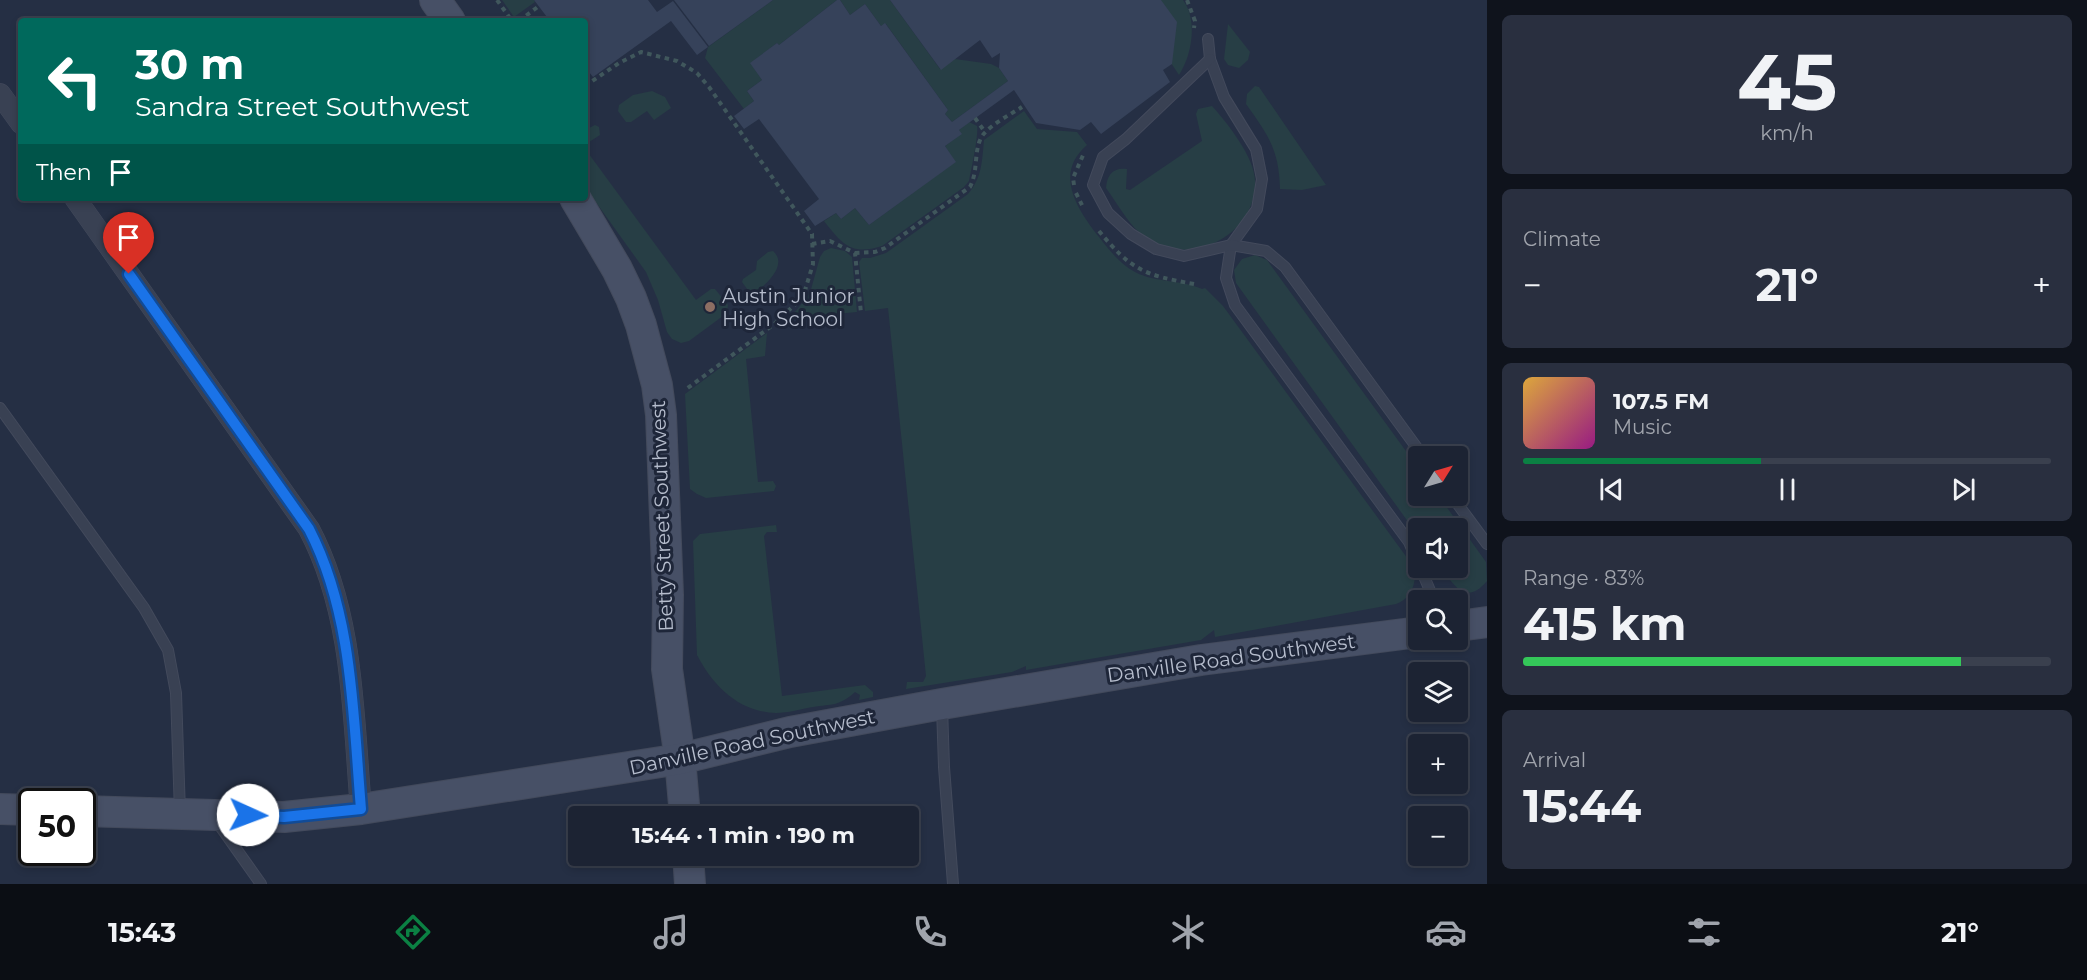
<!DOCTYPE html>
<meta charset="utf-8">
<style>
body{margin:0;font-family:Montserrat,sans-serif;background:#292f3f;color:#f1f3f6;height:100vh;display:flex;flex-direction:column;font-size:22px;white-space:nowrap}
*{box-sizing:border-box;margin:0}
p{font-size:20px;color:#a0a4ac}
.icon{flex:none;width:33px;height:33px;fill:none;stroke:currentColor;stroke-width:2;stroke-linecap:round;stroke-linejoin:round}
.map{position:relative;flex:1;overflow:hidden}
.side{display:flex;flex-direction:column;gap:15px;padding:15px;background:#0f131c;width:600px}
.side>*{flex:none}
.hud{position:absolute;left:18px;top:18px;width:570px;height:183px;border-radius:6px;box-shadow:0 3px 9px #0003,0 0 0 2px #3a404e;background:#00695c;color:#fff;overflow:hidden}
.needle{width:39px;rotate:53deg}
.tools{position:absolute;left:1408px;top:446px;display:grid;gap:12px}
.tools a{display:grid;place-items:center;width:60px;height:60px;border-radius:6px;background:#1c2333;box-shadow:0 3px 9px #0003,0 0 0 2px #3a404e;font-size:30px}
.speed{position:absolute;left:18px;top:788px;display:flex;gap:12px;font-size:30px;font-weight:700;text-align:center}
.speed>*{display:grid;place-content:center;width:78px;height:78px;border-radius:50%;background:#1c2333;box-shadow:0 3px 9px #0003,0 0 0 2px #3a404e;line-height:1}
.speed .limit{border:3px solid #111;border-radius:9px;background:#fff;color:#111}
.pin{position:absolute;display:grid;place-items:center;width:51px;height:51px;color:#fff;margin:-62px -26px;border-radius:50% 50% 50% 0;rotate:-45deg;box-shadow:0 0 6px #0007}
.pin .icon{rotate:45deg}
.me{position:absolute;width:66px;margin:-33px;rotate:92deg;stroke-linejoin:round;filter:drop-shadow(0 0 4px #0008)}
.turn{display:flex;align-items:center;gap:21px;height:126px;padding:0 18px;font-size:27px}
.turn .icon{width:78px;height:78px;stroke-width:2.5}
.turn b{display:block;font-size:42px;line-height:51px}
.then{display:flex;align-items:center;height:57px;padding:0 18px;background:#0003;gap:12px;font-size:22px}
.big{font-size:45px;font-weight:700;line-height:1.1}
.side .widget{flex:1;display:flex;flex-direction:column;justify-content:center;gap:9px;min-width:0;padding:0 21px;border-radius:9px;background:#292f3f}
.side .dial{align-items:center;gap:0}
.dial b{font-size:78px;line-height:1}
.song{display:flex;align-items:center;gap:18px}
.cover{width:72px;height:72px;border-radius:9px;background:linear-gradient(135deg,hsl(40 70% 55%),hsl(310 70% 35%))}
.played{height:6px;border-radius:3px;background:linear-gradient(90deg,#0b8043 45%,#3a404e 45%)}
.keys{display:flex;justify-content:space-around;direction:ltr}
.heat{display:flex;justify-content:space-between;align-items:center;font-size:33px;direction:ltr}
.charge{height:9px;border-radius:4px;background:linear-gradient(90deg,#34c759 83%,#3a404e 0)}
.trip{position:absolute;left:568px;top:806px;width:351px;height:60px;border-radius:6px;background:#1c2333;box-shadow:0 3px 9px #0003,0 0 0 2px #3a404e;font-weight:700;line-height:60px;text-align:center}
.menu{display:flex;height:96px;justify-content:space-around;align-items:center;background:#0b0e14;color:#a0a4ac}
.menu .icon{width:42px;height:42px}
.menu .active{color:#0b8043}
.menu b{font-size:27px;color:#f1f3f6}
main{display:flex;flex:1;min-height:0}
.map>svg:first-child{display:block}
</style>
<main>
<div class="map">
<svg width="1487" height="884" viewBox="0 0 1487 884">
<rect width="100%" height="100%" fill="#252f44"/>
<g fill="#273e45">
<polygon points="502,0 534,0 535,2 514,17"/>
<polygon points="773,0 837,0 779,45 777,43 751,63 762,80 747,91 754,101 744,109 705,58 708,47"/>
<polygon points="840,0 890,0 940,69 955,59 991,64 999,68 1008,81 952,122 945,114 948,110 886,24 881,26 865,4 850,15"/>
<path d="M 1161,0 L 1183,0 C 1198,20 1192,55 1179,75 L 1171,63 Z"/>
<polygon points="1228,24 1250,52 1248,60 1239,68 1228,65 1224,59"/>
<path d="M 1255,86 L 1259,87 L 1326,185 L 1302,190 L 1280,189 C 1279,149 1268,135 1246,104 L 1247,94 Z"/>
<polygon points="652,91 665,97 671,108 654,120 647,111 631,122 626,122 618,111 619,105 633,95"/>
<path d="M 1212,106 C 1227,123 1254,156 1255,180 C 1258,235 1189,269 1146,238 C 1129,226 1118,204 1106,188 C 1107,175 1113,167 1127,169 L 1126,189 L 1130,190 L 1202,141 L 1196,114 L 1198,109 Z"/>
<path d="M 1024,111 L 1037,129 L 1077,132 L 1087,145 C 1053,174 1078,210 1099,237 C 1109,250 1121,265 1135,272 C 1156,283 1183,280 1202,289 L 1205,288 L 1223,306 L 1416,570 C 1414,586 1413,597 1396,604 L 1215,637 L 1214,630 L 1201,640 L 1026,670 L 1026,666 L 1012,672 L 906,689 L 907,682 L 923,682 L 926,676 L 888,308 L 865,311 L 859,262 L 862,258 L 870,258 L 886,253 L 968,194 C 982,178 982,161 984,140 Z"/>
<path d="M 969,122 L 977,126 C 979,134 971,171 969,181 L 964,187 L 882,246 C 851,256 842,244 824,221 L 836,213 L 841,219 L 855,208 L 869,225 L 955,162 L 945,146 L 961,134 L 959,130 Z"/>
<polygon points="595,125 599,127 600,135 586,144 586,150 696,300 711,289 715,289 728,305 727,313 689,341 681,343 672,339 667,332 658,300 646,272 585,187 585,130"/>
<polygon points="831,248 845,251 852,257 857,312 793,318 790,314 796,311 810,293 820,257 824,251"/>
<path d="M 773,251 C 789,265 765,286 753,294 L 750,293 L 742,282 L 743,279 L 756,270 L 757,261 L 768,252 Z"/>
<path d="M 1255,255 L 1267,260 L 1419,469 L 1419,495 L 1438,495 L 1486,562 L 1487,581 C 1466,606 1454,586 1441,567 L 1458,567 L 1458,528 L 1419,528 L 1419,537 L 1236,283 L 1234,270 L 1242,259 Z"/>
<polygon points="767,333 765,356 746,359 758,482 773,481 776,486 774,491 706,498 697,494 690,489 685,394"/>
<path d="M 776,525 L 777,532 L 767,532 L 764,536 L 782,696 L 865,685 L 873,692 L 873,697 L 859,700 L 860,695 L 855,692 C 840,706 832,704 813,707 C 801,709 788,713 776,713 C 739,712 713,686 697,655 L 693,541 L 700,534 Z"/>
</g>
<g fill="#36425a">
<polygon points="534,0 648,0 657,12 673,1 708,47 697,55 671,21 593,77 585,67 585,21 550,21"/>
<polygon points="674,0 773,0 709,46"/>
<polygon points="837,0 840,0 850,15 865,4 881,26 885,23 948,110 945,114 952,122 1008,81 999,68 1000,53 992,58 980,40 941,70 890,0 1161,0 1177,22 1172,64 1163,70 1170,82 1101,134 1091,122 1080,130 1036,123 1014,90 959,130 962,134 945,146 956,162 869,225 855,208 841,219 836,213 815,226 804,211 819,199 759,119 744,129 734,116 754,101 747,91 762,80 750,63 777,43 779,45"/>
</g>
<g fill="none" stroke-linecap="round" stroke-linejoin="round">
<g stroke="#434a5c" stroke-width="12">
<g id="lane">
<polyline points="1208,39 1210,59 1224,97 1256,149 1262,179 1257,209 1231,245 1226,278 1235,305 1409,542 1419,566"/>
<polyline points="1210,59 1126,139 1103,157 1093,185 1108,213 1131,234 1156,249 1184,256 1231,245 1266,251 1285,267 1423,456"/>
<polyline points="0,408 144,608 168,650 176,693 180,813"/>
<polyline points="1451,495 1487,544"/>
<polyline points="1420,567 1434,600"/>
<polyline points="942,707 944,767 953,884"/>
<polyline points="215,819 261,884"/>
</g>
</g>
<g stroke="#434a5c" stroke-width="22">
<g id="street">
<polyline points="0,94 21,123"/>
<path d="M 75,198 L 309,529 C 354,614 353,716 361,809"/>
</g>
</g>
<g stroke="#434a5c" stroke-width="32">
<g id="secondary">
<polyline points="435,0 450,21"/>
<polyline points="575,198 617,269 631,298 641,325 657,385 661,415 668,595 667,669 680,759 685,816"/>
<polyline points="1458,626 1487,622"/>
<polyline points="0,809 32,810"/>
<polyline points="82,811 284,817 361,809 680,759 790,732 942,704 1201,660 1419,632"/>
<polyline points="688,855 690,884"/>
</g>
</g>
<g stroke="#40575c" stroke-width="4" stroke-dasharray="4.5 4.5" stroke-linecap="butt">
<polyline points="497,0 512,21"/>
<polyline points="1187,0 1195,21 1194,28"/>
<polyline points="519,21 539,6"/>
<polyline points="585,86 619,63 641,52 677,61 697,73 709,87 812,234 813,264 803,297 773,325 685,390"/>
<polyline points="975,118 985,132"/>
<polyline points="1074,185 1073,178 1084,153"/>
<polyline points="1076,193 1083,207"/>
<path d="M 1099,231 C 1131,270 1144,275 1194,284"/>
<polyline points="812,244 830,241 855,253 861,313"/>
<path d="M 855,253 L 875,252 L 885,248 L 970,187 C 978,171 974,155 980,140 C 984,128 1011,114 1022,107"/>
</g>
<use href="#lane" stroke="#394153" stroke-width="10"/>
<use href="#street" stroke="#394153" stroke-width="21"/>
<use href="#secondary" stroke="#475066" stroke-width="30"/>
</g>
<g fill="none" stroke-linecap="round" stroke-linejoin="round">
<g stroke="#114b97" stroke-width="15">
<path id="route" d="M 129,274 L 309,529 C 353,614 353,715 361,809 L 284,817 L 248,815"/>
</g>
<use href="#route" stroke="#1a73e8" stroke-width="10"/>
</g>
<circle fill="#8d6e63" stroke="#1e2639" stroke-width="2" cx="710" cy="307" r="6"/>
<g text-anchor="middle" stroke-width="6" stroke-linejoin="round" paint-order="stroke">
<g font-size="20" fill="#b6bdcd" stroke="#1e2639" text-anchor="start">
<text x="722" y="303">Austin Junior<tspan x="722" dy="23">High School</tspan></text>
</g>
<g font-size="20" fill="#b6bdcd" stroke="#1e2639">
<text transform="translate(662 516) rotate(-92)" y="7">Betty Street Southwest</text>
<text transform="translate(1231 658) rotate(-8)" y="7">Danville Road Southwest</text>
<text transform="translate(752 742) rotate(-12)" y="7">Danville Road Southwest</text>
</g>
</g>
</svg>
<div class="tools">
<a><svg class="needle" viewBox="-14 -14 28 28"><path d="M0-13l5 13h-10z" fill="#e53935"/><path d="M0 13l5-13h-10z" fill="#a0a4ac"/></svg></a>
<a><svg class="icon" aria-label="sound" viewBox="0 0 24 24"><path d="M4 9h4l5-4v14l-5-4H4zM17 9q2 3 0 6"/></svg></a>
<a><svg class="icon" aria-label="search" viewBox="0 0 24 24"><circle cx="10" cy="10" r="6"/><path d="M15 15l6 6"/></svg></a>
<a><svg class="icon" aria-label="layers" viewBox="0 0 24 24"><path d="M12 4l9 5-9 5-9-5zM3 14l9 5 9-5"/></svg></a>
<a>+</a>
<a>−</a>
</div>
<div class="speed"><div class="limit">50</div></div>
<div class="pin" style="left:129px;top:274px;background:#d93025"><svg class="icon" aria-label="arrive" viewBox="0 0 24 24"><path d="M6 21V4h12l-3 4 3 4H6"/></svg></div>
<svg class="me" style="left:248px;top:815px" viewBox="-20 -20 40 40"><circle r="19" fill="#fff"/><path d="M0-13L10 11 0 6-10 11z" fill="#1a73e8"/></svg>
<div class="trip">15:44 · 1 min · 190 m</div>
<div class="hud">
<div class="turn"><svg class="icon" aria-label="left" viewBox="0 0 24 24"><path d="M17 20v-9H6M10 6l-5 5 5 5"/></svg><div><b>30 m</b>Sandra Street Southwest</div></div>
<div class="then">Then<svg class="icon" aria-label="arrive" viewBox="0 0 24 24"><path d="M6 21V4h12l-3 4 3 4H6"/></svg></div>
</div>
</div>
<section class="side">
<div class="widget dial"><b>45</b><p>km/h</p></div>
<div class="widget"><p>Climate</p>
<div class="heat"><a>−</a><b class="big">21°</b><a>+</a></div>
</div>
<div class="widget">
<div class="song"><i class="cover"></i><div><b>107.5 FM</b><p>Music</p></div></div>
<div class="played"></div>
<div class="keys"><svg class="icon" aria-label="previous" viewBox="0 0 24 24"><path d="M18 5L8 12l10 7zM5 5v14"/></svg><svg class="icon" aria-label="pause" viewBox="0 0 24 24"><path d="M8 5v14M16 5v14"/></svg><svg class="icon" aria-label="next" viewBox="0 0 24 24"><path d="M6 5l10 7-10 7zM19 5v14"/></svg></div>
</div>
<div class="widget"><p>Range · 83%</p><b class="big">415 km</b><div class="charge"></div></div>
<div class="widget"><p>Arrival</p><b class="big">15:44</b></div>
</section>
</main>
<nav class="menu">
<b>15:43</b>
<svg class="icon active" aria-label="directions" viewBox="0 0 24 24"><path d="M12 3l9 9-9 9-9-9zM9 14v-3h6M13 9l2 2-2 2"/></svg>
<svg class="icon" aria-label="music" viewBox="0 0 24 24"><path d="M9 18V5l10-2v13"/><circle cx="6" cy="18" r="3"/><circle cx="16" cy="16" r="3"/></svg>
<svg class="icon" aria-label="phone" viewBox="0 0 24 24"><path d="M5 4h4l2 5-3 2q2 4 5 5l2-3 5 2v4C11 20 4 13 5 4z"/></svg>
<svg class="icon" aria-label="climate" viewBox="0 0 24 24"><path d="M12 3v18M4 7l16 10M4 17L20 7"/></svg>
<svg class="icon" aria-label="car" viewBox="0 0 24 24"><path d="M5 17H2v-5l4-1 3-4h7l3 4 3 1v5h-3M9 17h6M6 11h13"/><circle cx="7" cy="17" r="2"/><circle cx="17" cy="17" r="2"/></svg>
<svg class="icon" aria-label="filters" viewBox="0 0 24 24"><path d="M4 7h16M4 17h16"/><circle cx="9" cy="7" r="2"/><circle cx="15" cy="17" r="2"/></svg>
<b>21°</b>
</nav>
